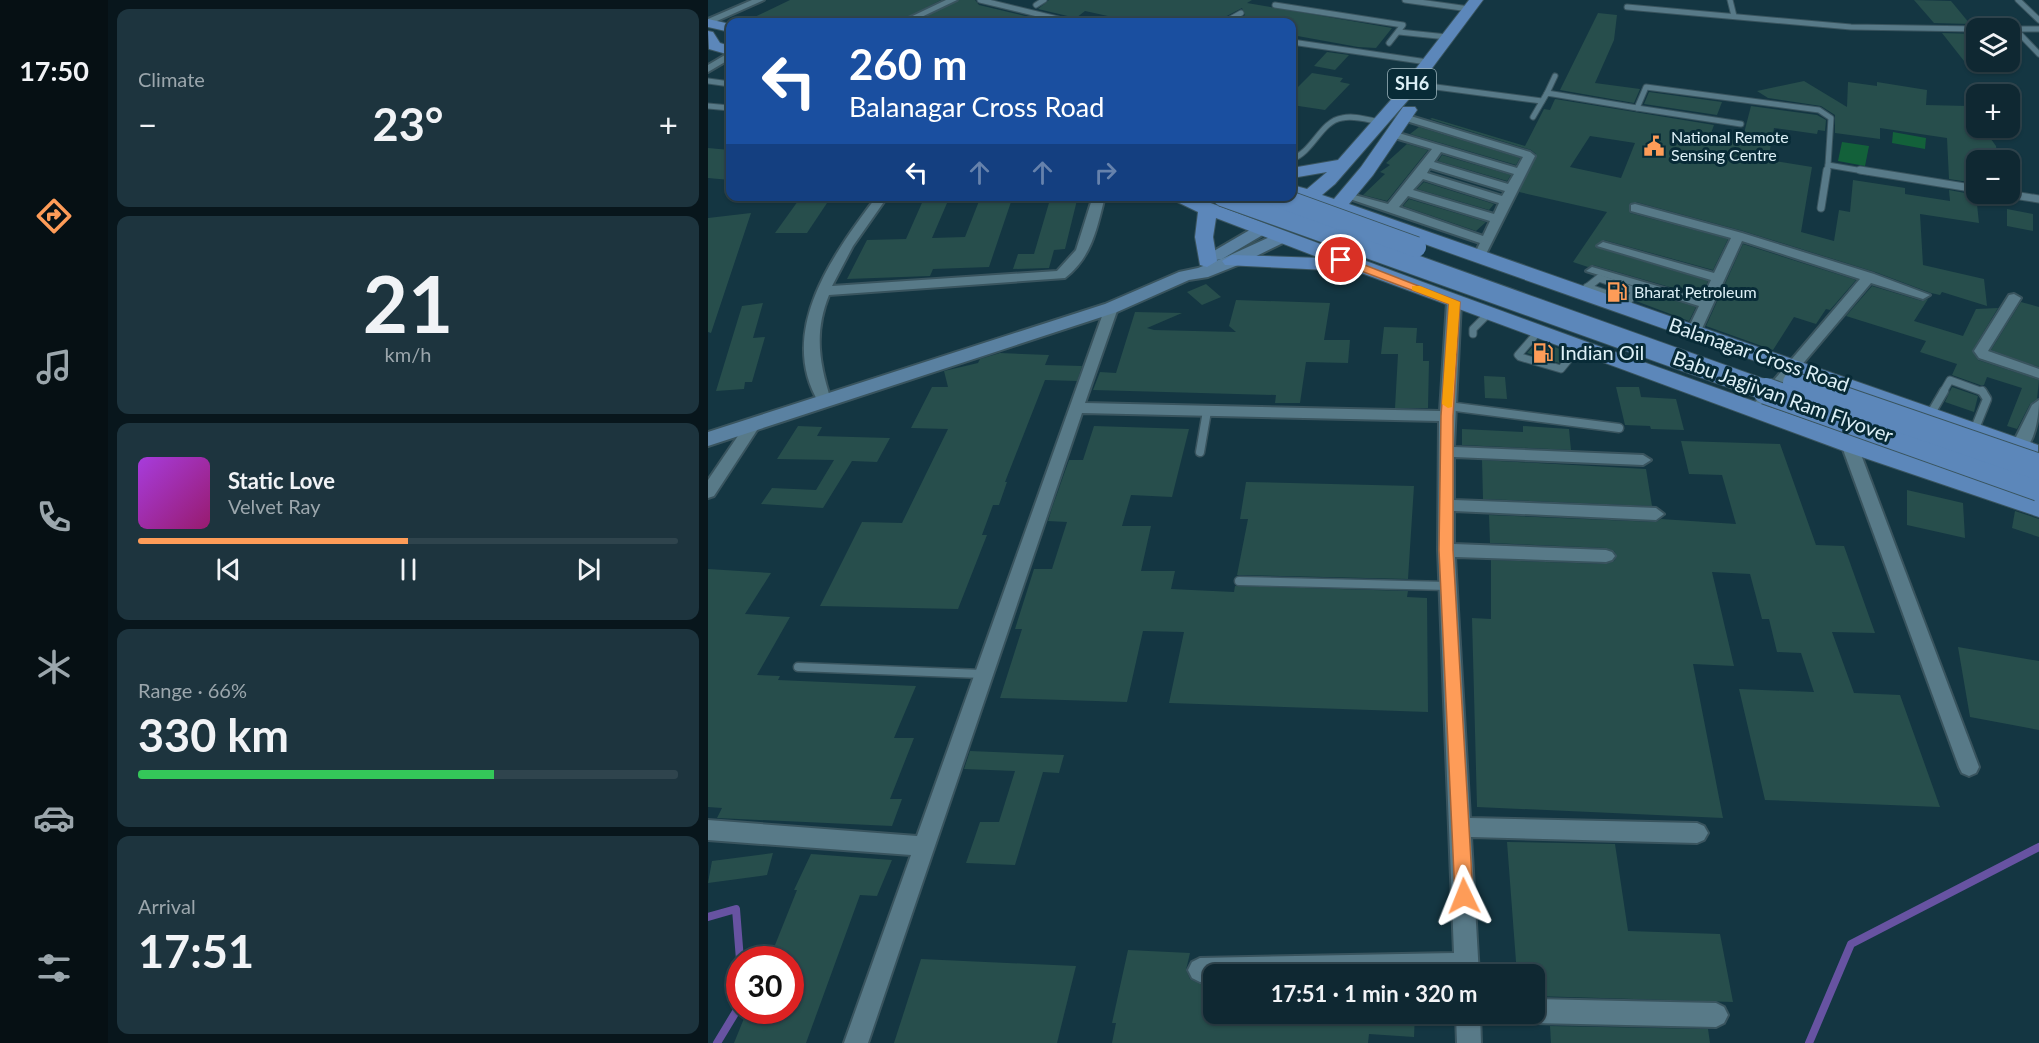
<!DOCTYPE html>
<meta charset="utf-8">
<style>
body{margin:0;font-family:Lato,sans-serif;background:#1d343e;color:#f1f3f6;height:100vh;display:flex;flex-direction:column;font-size:22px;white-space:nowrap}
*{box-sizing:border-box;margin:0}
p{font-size:20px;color:#9ba6ac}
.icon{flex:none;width:33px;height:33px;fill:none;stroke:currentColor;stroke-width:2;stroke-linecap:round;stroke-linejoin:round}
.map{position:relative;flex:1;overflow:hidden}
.panel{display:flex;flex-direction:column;gap:9px;padding:9px;background:#08161c;width:600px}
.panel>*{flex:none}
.banner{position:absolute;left:18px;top:18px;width:570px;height:183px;border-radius:12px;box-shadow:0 2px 4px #0004,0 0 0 2px #2f444d;background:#1a4fa0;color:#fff;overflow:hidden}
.tools{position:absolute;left:1258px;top:18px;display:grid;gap:12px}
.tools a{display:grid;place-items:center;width:54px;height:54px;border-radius:12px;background:#0f2832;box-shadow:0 2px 4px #0004,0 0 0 2px #2f444d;font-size:30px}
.speed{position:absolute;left:18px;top:946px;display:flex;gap:12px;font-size:30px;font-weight:700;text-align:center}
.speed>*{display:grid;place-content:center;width:78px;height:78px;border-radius:50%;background:#0f2832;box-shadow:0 2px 4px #0004,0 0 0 2px #2f444d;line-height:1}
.speed .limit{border:9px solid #d22;background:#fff;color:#111}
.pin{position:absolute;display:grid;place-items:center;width:51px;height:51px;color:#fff;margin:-26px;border:3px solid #fff;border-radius:50%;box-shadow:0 2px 6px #0007}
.me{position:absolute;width:66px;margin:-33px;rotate:358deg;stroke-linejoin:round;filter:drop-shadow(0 0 4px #0008)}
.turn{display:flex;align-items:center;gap:21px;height:126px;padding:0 24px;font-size:27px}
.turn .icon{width:78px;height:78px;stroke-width:2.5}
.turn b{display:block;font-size:42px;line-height:51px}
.lanes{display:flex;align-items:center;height:57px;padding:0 24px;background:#0003;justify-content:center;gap:30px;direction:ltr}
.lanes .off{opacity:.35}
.big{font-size:45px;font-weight:700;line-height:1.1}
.panel .card{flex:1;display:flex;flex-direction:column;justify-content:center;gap:9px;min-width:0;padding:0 21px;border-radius:12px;background:#1d343e}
.panel .dial{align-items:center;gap:0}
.dial b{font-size:78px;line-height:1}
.song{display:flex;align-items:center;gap:18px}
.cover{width:72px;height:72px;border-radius:9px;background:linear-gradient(135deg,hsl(280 70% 55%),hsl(320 70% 35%))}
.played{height:6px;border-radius:3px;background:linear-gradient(90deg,#fe9c58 50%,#2f444d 50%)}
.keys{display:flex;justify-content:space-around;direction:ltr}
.heat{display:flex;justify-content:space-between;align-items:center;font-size:33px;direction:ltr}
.charge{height:9px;border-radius:4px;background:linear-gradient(90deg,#34c759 66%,#2f444d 0)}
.trip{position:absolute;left:495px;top:964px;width:342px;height:60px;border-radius:12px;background:#0f2832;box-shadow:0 2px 4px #0004,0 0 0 2px #2f444d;font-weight:700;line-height:60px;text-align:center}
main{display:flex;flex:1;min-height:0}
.dock{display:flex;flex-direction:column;width:108px;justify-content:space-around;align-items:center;background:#061014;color:#9ba6ac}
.dock .icon{width:42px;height:42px}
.dock .active{color:#fe9c58}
.dock b{font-size:27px;color:#f1f3f6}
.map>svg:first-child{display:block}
</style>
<main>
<nav class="dock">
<b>17:50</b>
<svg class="icon active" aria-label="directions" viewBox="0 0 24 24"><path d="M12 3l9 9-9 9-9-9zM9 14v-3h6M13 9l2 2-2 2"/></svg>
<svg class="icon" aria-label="music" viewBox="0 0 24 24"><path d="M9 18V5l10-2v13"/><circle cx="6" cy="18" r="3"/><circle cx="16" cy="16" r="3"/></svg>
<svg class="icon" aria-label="phone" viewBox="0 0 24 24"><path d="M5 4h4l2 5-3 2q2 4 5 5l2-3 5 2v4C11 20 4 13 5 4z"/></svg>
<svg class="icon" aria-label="climate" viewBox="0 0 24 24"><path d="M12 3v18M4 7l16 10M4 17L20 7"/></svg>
<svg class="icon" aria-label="car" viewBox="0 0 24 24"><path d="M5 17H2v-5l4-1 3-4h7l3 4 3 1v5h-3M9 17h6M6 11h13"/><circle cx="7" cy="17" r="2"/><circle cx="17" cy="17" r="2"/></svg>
<svg class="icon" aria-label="filters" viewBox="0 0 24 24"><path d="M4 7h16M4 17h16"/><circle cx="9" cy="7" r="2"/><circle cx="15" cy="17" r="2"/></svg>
</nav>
<section class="panel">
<div class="card"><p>Climate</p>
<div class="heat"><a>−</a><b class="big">23°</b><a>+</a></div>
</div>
<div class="card dial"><b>21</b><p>km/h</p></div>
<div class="card">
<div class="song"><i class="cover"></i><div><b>Static Love</b><p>Velvet Ray</p></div></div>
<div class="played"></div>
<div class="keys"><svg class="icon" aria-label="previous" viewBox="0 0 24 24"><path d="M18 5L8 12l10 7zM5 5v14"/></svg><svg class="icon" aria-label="pause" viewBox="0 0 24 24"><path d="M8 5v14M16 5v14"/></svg><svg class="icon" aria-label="next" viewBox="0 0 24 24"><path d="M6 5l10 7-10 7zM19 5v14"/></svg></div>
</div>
<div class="card"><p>Range · 66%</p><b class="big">330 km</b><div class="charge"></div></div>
<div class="card"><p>Arrival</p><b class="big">17:51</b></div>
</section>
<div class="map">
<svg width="1331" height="1043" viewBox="0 0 1331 1043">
<rect width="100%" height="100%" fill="#143642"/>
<g fill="#13613a">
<polygon points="1185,132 1218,138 1217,149 1184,143"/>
<polygon points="1134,142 1161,146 1157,166 1130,161"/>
</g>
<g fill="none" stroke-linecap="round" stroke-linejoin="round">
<g stroke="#6753a2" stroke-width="8">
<polyline points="0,917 28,909 32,960"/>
<polyline points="9,1043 32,1005"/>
<polyline points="1101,1043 1143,944 1331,847"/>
</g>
</g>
<g fill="#274e4c" fill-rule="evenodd">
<polygon points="82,0 233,0 190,22 36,22"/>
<polygon points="251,0 267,0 271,5 317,16 303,22 207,22"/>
<polygon points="341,0 544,0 539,3 684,28 668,48 650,47 584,35 584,22 526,22 537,15 534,8 515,18 512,22 427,22 377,11 368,18 330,9"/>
<polygon points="1206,0 1243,1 1262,24 1226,23"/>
<polygon points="890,13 909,15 906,40 887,83 932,89 926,103 852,90"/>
<polygon points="1234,33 1269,34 1269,62 1278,62 1281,67 1260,66"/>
<polygon points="619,52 641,55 627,70 606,66"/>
<polygon points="604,73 635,78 632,82 642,84 617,110 584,105 584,93"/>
<polygon points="1096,81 1139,107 1140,82 1169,86 1169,82 1219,90 1218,105 1260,106 1269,119 1269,128 1275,128 1288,146 1290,160 1269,160 1267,183 1241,179 1239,138 1172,128 1172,139 1127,133 1127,115 1113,106 1060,98 1049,91"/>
<polygon points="941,92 1014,102 1009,115 936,104"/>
<path d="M 847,99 L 1006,125 L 1002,136 L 1034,141 L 1043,106 L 1109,115 L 1118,120 L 1117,131 L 1110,130 L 1109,134 L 1066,128 L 1060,160 L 1104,167 L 1093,232 L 1126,241 L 1131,210 L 1142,212 L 1145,180 L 1197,188 L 1197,194 L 1242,201 L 1241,190 L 1268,195 L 1271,223 L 1212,214 L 1215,265 L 1276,279 L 1279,306 L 1234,292 L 1232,295 L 1223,293 L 1167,272 L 1035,231 L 928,202 L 921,204 L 922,213 L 1020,239 L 1005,270 L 896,240 L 887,247 L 1000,281 L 993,296 L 885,265 L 880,267 L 865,262 L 899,212 L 811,192 L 828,154 L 823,150 L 722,119 L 724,118 L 817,146 L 836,109 L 842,110 ZM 882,136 L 927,143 L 913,178 L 862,167 Z"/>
<polygon points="711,127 812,158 808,165 702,134"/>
<polygon points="699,144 720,150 679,201 655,195 677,174 672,172 682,165 678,163"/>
<polygon points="0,148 22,150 22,180 0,178"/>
<polygon points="734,155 803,175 799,181 730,161"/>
<polygon points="716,182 786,204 781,210 709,189"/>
<polygon points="217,196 242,196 224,238 257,237 273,196 305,196 281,267 225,269 222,276 139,279 159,240 198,239"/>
<polygon points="343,196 370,196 357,249 346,250 341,268 305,269 310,254 326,254"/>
<polygon points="701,199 778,222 768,231 695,206"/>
<polygon points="121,200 99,233 67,233 90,201"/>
<polygon points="1299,209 1325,214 1325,231 1299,226"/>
<polygon points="43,213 3,333 0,332 0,218"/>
<polygon points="1035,244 1148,280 1122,310 1118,309 1108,324 1086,317 1065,350 998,326"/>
<polygon points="498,284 513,297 494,305 479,292"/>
<polygon points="1164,286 1214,301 1220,299 1206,321 1255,336 1268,309 1290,308 1264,351 1270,360 1331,380 1329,399 1322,404 1309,429 1299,426 1314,388 1279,377 1276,385 1272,385 1244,375 1249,364 1212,352 1218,341 1138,316"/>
<polygon points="932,290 988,307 981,321 928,301"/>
<polygon points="528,300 622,303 616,340 642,340 640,363 598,362 592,403 567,403 568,395 385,390 392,372 408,373 427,312 474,313 439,328 446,330 528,332 521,326"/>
<polygon points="1313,302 1331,307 1331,367 1283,350"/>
<polygon points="55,303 45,338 57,337 44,382 37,382 36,389 8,391 34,306"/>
<polygon points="676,327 709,328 708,343 715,343 715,361 721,361 720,408 687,408 690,354 673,354"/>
<polygon points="830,341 860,352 851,363 819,353"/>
<polygon points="292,353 341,355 337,365 374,366 369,381 337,380 297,482 299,482 291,505 285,505 274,535 279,535 250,609 112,606 154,522 194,523 240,429 203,428 224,387 240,387 236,371 270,363 272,359"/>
<polygon points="776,376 797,377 799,399 777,398"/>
<polygon points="908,387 931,387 933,397 968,399 976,430 943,429 942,426 917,425"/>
<polygon points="1244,387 1270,396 1266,412 1237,402"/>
<polygon points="90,426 114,427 109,436 182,438 169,462 144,461 115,508 53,504 64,488 108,490 126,460 69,459"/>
<polygon points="386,426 481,429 464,497 423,495 414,526 443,526 433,571 467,571 463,589 526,592 527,586 700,591 699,597 719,598 720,712 461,703 476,632 435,631 419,702 292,698 314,629 307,629 326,569 344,569 359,522 340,521 344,508 361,460 375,460"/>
<polygon points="815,426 861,429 863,450 754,445 754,429 815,432"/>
<polygon points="973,441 1072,444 1108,545 1136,546 1167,633 1124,632 1146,693 1192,695 1232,807 1057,800 1031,689 1106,692 1093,653 1069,652 1061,619 1054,619 1042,574 1004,572 1026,666 985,664 1015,818 769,807 764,618 783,619 783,560 898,564 906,561 909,556 906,551 898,548 782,543 781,515 948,522 953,519 1028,524 1014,475 981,474"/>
<polygon points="774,460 938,469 944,506 775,499"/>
<polygon points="538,482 706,486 700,579 529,575 540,519 532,519"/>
<polygon points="1199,490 1255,503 1257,538 1199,525"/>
<polygon points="1307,511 1331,519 1331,537 1304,528"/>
<polygon points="0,569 63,573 37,614 82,617 49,675 72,676 70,680 208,686 186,738 206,738 182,799 194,799 184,826 9,818 14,808 0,807"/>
<polygon points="1250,647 1331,661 1331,730 1262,717"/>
<polygon points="262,751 356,755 351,773 335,772 307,865 258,863 272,822 291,822 307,771 256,769"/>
<polygon points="799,842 907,844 920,931 1012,934 1025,1002 826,996 826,975 809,975"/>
<polygon points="65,853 59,875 0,883 4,861"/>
<polygon points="103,854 184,860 169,896 152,895 98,1043 26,1043 39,1011 82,1011 82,960 61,960 89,890 86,890"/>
<polygon points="420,950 482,953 478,970 482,979 492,984 506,983 506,1014 707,1014 706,1037 661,1034 660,1043 404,1043 408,1023 404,1023"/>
<polygon points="213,959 368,966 349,1043 186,1043"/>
<polygon points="842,1026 1000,1029 1002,1043 843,1043"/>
</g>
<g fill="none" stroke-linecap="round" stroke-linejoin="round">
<g stroke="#39545e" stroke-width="7">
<g id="lane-far2">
<polyline points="272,0 362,22"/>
<polyline points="697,0 761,9"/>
<polyline points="1022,0 1026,16"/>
<polyline points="1310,0 1331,20"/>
<polyline points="328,5 336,0"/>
<polyline points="567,5 695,25 681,43"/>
<polyline points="919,7 1143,27 1269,29"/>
<polyline points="517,22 533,13"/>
<polyline points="1305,29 1331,29"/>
<polyline points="1307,29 1331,54"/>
<polyline points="691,32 739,37"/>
<polyline points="584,42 719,62"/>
<polyline points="0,81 22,84"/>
<polyline points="720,86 834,101"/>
<polyline points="839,93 847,76"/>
<polyline points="0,106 22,108"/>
<polyline points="825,117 839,93 929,108"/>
<polyline points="1033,124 929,108 938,87 1111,110 1123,118 1120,165"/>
<path d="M 584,159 C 605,152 613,121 634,118 C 647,115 660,120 672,122"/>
<polyline points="1119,172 1120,165 1161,172"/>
</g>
</g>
<g stroke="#39545e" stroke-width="9">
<g id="lane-far1">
<polyline points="1152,170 1269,189"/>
<polyline points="1299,194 1331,199"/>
<polyline points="1113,208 1119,170"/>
<polyline points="879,287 919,301"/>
<polyline points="872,293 891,278 925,290 927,292 915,309"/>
<polyline points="830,332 810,355 812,357 853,369 871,347"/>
<polyline points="765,334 765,329 780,314"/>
<polyline points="1235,392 1242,380 1275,392"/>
</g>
</g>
<g stroke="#39545e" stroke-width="11">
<g id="lane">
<polyline points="740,406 911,428"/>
<polyline points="1222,415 1236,391"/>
<polyline points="1266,431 1279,399 1274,391"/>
<polyline points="492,452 499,411"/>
<polyline points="531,581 740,586"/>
<polyline points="90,667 275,674"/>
</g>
</g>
<g stroke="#39545e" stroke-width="4">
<g id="street">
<polygon points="44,0 56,0 0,25 0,19"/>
<polygon points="238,0 249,0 203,22 192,22"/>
<polygon points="22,52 22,59 0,72 0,65"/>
<path d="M 696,114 L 822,152 L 827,156 L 775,260 L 771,261 L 765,257 L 772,243 L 633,196 L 639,193 L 680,204 L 724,149 L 680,136 L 679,134 L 684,131 L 809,168 L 815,157 L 692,119 L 692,115 ZM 733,152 L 806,174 L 800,184 L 726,162 ZM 722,168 L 797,191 L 794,196 L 719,173 ZM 715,179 L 791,203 L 786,214 L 705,190 ZM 700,196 L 782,221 L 775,236 L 691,207 Z"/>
<path d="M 169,196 L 180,196 L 145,246 L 124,286 L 349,271 L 368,250 L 385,196 L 397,196 C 389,228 384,257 357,278 L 121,295 C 106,332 111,363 123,400 L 116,405 L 111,403 C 68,331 126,253 169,196 Z"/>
<polygon points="927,204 1034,233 1166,274 1222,295 1215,299 1163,283 1053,413 1043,413 1041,410 1043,407 1152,279 1034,241 992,333 990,336 980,336 978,333 991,306 878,271 884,267 994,299 1003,280 889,246 895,242 1006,273 1023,238 923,211 923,205"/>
<polygon points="1306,294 1313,298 1280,351 1331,369 1331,378 1271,358 1266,351 1301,295"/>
<polygon points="746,298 753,302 746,447 935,455 943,460 935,465 746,457 746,500 948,508 956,514 948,520 746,511 746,544 898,550 904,552 907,556 904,560 898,562 747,557 762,818 989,823 996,826 1000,833 996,840 989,843 763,837 771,975 506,975 506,981 492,982 484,978 480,970 484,962 492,958 746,953 730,550 731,421 374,413 160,1043 136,1043 203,855 0,840 0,820 209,836 398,305 408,305 410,308 377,403 732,411 739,302"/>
<path d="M 1331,400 C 1331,415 1327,448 1311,452 L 1306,451 L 1303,447 L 1324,405 Z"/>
<polygon points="45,419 53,424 6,496 0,498 0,480 40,421"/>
<polygon points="1141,439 1149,444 1271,767 1268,773 1261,776 1254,773 1251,767 1133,444"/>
<polygon points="826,999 1008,1003 1016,1007 1020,1015 1016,1023 1008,1027 826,1023 818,1019 815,1014 826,1014"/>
<polygon points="748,1014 772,1014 773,1043 749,1043"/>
</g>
</g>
<g stroke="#39545e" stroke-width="4">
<g id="secondary">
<polygon points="552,224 558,225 560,229 558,233 514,259 508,260 499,255"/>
<polygon points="573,232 579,233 581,237 579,241 530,265 500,277 481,280 409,312 0,446 0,432 397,304 471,272 490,268 518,257"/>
</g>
</g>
<g stroke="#39545e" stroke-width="2">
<g id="primary">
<path d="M 761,0 L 775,0 L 701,99 L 627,184 L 614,195 L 626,199 L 653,167 L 695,107 L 707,107 L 709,110 L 665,175 L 641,204 L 1330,445 L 1330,457 L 1322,459 L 1314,457 C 1071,367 826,285 584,196 L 584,185 L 599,189 L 619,172 L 584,178 L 584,168 L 630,160 L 689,93 Z"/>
<polygon points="0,19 22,24 22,32 0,27"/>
<polygon points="0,31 5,32 12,43 22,46 22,55 1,49"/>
<path d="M 457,196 L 484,196 C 765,302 1046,404 1331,499 L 1331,517 L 1133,450 L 629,264 L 619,270 L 517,265 L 514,261 L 524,255 L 612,258 L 508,218 L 505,237 L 509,261 L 499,267 L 492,265 L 487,237 L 490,212 Z"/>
</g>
</g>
<use href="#lane-far2" stroke="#587a88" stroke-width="5"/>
<use href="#lane-far1" stroke="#587a88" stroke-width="7"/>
<use href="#lane" stroke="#587a88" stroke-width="8"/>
<use href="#street" fill="#587a88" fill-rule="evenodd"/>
<use href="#secondary" fill="#5a81a1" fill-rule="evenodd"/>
<use href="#primary" fill="#5c87ba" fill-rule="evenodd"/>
<g stroke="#39545e" stroke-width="22" stroke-linecap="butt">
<g id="primary-bridge-far1">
<polyline points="514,196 1063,392"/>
<polyline points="567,196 708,247"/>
<polyline points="1085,382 1114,392"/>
</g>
</g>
<g stroke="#39545e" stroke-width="28" stroke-linecap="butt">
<g id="primary-bridge">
<polyline points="1058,391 1331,488"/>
<polyline points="1110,391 1331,467"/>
</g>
</g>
<use href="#primary-bridge-far1" stroke="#5c87ba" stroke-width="20"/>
<use href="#primary-bridge" stroke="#5c87ba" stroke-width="26"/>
</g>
<polygon fill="#fe9c58" stroke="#a56539" stroke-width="1.5" points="629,257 636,257 752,302 745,416 745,550 765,896 762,902 756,905 749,902 747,896 731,550 733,416 741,304 629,262"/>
<polygon fill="#f59e0b" points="704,286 712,286 752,302 744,407 740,408 734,404 741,304 704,290"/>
<defs>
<g id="civic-bare" transform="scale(1.62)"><path d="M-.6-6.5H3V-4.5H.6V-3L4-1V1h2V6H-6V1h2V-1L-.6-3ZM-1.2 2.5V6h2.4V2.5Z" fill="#fe9c58" stroke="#082b37" stroke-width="2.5" paint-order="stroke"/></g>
<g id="fuel-bare" transform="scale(1.62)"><path d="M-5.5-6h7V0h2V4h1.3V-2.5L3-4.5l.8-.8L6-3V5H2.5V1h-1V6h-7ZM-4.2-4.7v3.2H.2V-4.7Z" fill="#fe9c58" stroke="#082b37" stroke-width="2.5" paint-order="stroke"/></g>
</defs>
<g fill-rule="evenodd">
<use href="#civic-bare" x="946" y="146"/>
<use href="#fuel-bare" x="909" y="292"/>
<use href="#fuel-bare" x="835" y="353"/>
</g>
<g text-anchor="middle" stroke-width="6" stroke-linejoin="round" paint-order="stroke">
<g font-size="16" fill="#ddf0f7" stroke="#082b37" text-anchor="start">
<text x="963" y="143">National Remote<tspan x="963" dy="18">Sensing Centre</tspan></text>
<text x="926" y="298">Bharat Petroleum</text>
</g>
<rect fill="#082b37" stroke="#9db5bd" stroke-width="1.5" x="680" y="69" width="48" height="30" rx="4.5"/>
<g font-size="18" font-weight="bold" fill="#ddf0f7">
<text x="704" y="90">SH6</text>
</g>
<g font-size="20" fill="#ddf0f7" stroke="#082b37" text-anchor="start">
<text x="852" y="360">Indian Oil</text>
</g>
<g font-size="20" fill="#ddf0f7" stroke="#082b37">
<text transform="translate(1051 355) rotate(19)" y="7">Balanagar Cross Road</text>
<text transform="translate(1075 397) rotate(20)" y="7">Babu Jagjivan Ram Flyover</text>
</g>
</g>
</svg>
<div class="tools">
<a><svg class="icon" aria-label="layers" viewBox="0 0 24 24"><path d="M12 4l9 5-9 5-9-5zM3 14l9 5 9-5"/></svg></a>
<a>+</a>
<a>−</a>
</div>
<div class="speed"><div class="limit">30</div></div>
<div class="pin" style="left:633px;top:260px;background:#d93025"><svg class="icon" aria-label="arrive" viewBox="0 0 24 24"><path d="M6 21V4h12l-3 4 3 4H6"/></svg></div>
<svg class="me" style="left:756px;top:896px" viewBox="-20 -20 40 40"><path d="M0-17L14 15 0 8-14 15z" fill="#fe9c58" stroke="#fff" stroke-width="4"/></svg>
<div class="trip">17:51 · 1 min · 320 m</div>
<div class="banner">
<div class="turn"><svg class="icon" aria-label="left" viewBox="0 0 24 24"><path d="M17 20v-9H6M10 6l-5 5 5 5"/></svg><div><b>260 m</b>Balanagar Cross Road</div></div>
<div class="lanes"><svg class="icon" aria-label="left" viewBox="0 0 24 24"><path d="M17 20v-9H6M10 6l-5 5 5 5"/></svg><svg class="icon off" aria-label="ahead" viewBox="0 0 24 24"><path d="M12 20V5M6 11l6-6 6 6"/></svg><svg class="icon off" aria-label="ahead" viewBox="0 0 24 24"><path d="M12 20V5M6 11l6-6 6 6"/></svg><svg class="icon off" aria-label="right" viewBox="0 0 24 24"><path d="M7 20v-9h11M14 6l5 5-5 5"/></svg></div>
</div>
</div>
</main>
